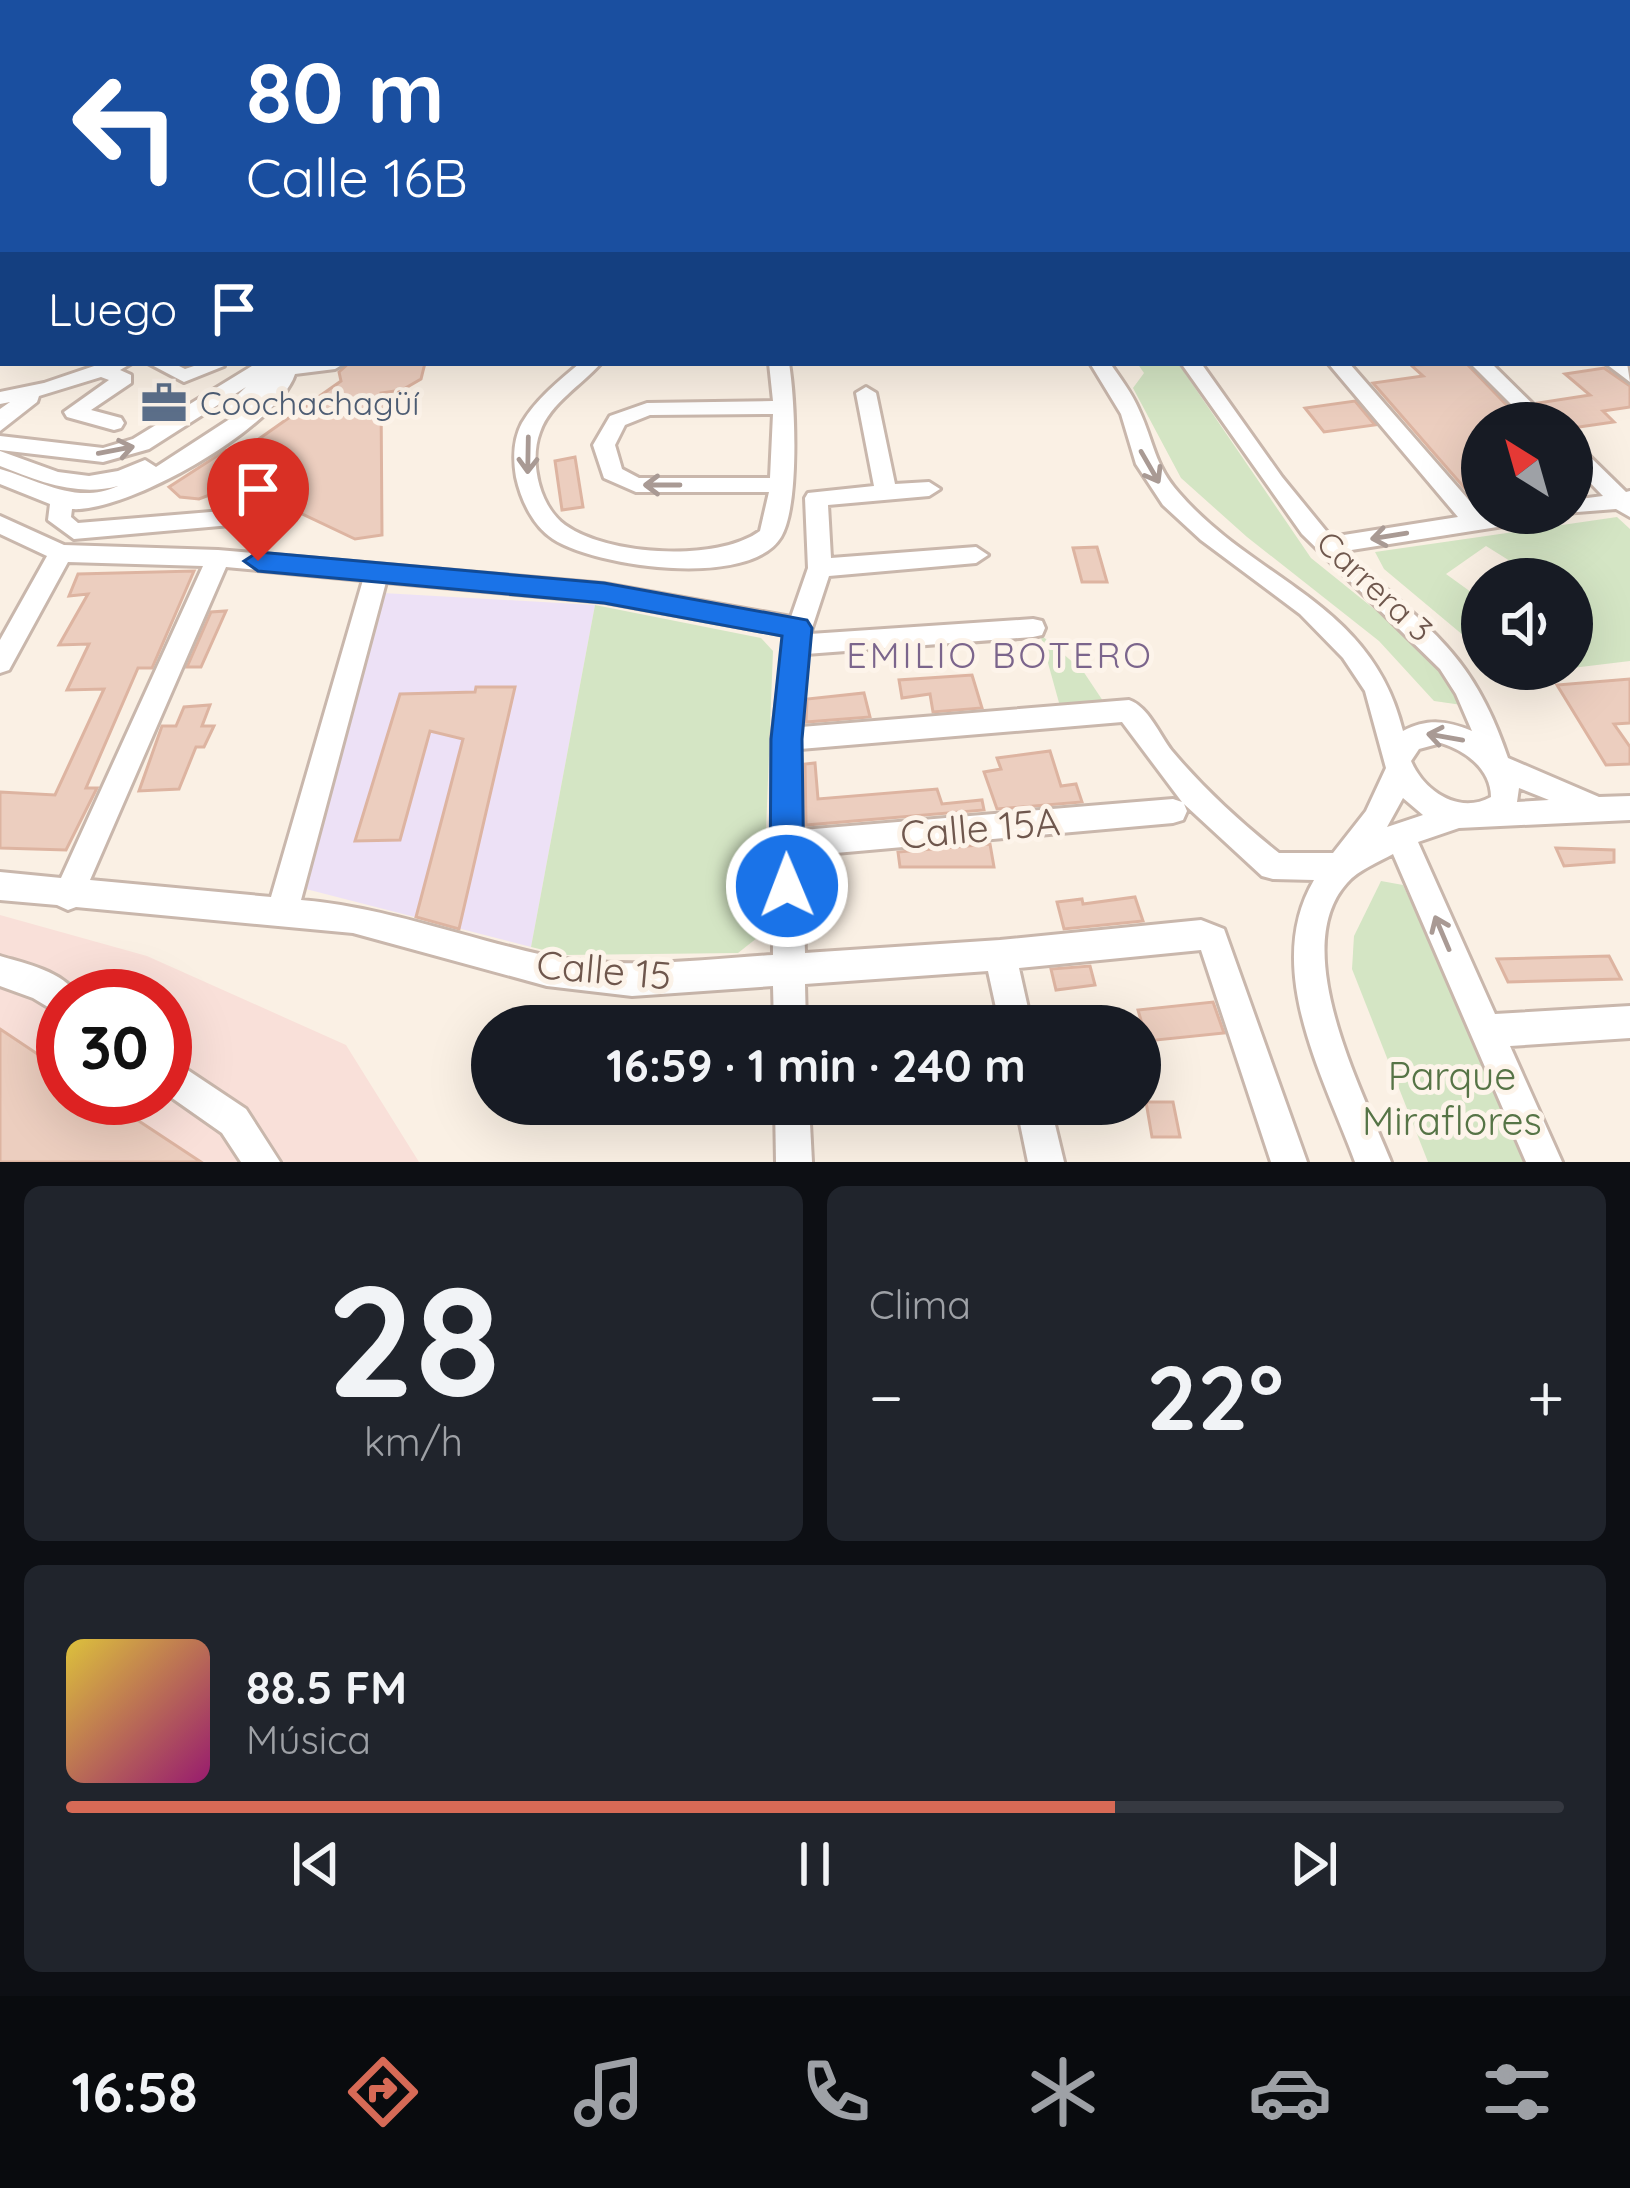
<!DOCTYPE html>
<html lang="es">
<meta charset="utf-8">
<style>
body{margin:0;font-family:Quicksand,sans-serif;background:#20242c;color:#f1f3f6;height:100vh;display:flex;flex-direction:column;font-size:45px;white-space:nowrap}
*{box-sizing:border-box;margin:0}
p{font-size:39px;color:#9ea1a6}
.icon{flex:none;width:66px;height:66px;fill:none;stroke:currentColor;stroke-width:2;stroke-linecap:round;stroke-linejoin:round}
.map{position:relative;height:1162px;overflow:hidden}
.sheet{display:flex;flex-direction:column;gap:24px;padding:24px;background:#0d0f14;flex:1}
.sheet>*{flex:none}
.hud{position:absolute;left:0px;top:0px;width:1632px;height:366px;box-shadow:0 12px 48px #0002;background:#1a4fa0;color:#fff;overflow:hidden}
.needle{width:78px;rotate:323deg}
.buttons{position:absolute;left:1461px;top:402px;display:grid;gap:24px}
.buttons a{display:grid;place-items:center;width:132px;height:132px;border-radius:50%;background:#171b24;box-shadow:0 12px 48px #0002;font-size:60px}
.speed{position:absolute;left:36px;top:969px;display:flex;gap:24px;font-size:60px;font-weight:700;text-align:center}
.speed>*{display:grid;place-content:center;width:156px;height:156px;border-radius:50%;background:#171b24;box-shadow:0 12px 48px #0002;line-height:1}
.speed .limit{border:18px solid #d22;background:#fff;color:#111}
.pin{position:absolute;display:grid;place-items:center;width:102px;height:102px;color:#fff;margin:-123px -51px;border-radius:50% 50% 50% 0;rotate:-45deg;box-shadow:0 0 12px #0007}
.pin .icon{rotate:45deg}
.me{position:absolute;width:132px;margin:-66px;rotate:359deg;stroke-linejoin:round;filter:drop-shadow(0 0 9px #0008)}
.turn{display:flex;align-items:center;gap:42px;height:252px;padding:0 48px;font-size:54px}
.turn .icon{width:156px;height:156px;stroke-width:2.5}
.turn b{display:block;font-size:84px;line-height:102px}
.then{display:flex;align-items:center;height:114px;padding:0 48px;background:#0003;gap:24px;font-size:45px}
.big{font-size:90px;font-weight:700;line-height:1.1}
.sheet .tile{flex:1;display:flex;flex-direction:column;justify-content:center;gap:18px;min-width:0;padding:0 42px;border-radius:18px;background:#20242c}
.sheet .dial{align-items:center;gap:0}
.dial b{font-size:156px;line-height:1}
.song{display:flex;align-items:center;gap:36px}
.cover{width:144px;height:144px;border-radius:18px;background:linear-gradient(135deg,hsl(50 70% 55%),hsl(320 70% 35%))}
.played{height:12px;border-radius:6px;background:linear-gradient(90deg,#d76a56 70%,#363941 70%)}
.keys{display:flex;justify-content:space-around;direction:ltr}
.heat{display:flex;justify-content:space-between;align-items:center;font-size:66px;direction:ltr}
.sheet .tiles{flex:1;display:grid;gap:24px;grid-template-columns:1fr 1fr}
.tile:last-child{grid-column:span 2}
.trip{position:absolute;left:471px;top:1005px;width:690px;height:120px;border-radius:60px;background:#171b24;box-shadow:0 12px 48px #0002;font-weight:700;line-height:120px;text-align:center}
.tabs{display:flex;height:192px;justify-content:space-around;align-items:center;background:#090b0e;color:#9ea1a6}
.tabs .icon{width:84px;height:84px}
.tabs .active{color:#d76a56}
.tabs b{font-size:54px;color:#f1f3f6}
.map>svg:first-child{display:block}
</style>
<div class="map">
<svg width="1630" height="1162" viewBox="0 0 1630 1162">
<rect width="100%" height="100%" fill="#faf0e4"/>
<path fill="#f9e0d9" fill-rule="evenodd" d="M 0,915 L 147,956 L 346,1045 L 419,1162 L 0,1162 ZM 63,996 L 165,996 L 165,1098 L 63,1098 Z"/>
<polygon fill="#ede1f6" points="383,593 595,605 531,947 302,888"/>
<g fill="#d4e5c4">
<polygon points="1137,363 1178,363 1311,558 1440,662 1462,705 1434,701 1379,641 1247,537 1181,478 1133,388 1144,373"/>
<polygon points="1617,517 1630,529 1630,661 1572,668 1572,611 1579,605 1572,600 1572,579 1539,579 1486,546 1446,574 1482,600 1482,651 1384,569 1375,552"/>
<polygon points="595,605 761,638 773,651 762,934 738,953 564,955 531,947"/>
<polygon points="1040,634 1083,671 1105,704 1061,710"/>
<polygon points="1381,881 1403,885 1532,1162 1428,1162 1352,969 1354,936"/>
</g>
<g fill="#eccebf" stroke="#ddb4a1" stroke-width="3">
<polygon points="349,363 425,363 421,379 402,390 381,393 382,535 355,539 239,484 199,499 180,497 169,487 226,450 239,453 341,381 339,372"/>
<polygon points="1466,363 1524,423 1482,423 1482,508 1373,383 1423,376 1411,365"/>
<polygon points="1604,368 1630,386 1630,407 1603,411 1614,422 1572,428 1572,423 1556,423 1538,403 1590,395 1565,374"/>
<polygon points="1355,401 1375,425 1324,432 1305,408"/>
<polygon points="575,457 583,507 562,510 555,461"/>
<polygon points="1097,547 1107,582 1082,582 1073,548"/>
<polygon points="194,571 152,668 138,668 86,788 97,788 66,850 0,848 0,792 55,795 104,689 67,690 89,644 59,645 88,594 69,596 78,574"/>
<polygon points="226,611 201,667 187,667 211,612"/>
<polygon points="972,675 982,708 933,712 930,694 902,698 899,680"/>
<polygon points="1630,679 1630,723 1614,724 1630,747 1630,764 1606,765 1557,685"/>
<polygon points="476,687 515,687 459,929 416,917 463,739 430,731 400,840 355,841 400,694 475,692"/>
<polygon points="864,693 870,717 806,722 807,699"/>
<polygon points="210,705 202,726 214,726 204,747 196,747 179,789 139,791 162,726 176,726 184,707"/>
<polygon points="1050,751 1061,786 1076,784 1082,802 997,809 984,772 1001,769 997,758"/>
<polygon points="815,763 818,799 937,789 942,804 982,800 984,810 806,825 805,764"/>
<polygon points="990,844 994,867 900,867 898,852"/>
<polygon points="1556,848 1614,850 1614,862 1564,866"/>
<polygon points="1135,897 1143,921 1064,929 1057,902 1082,899 1083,904"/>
<polygon points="1609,956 1621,979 1508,982 1497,959"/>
<polygon points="1090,966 1095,985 1056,990 1051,969"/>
<polygon points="1213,1002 1224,1033 1147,1041 1138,1010"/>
<polygon points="0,1029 63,1071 63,1098 104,1098 201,1162 0,1162"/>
<polygon points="1146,1102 1173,1102 1180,1137 1152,1137"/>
</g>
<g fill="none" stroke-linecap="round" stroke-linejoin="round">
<g stroke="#c9b7ac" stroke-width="6">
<g id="minor">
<rect x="543" y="0" width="12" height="3"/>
<rect x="847" y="0" width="12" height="3"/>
<polygon points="932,0 944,0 946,3 934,3"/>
<polygon points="1103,0 1116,0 1118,3 1105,3"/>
<polygon points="1172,0 1187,0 1189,3 1174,3"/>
<polygon points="1237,0 1252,0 1254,3 1239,3"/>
<polygon points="1315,0 1331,0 1333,3 1317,3"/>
<polygon points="1496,0 1511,0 1513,3 1498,3"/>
<rect x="0" y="30" width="3" height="8"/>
<polygon points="3,68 3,82 0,83 0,69"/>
<rect x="1629" y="77" width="1" height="8"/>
<rect x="1629" y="98" width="1" height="9"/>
<rect x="1629" y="161" width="1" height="10"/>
<rect x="0" y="184" width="3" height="10"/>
<polygon points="3,220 3,230 0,231 0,221"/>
<rect x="1629" y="232" width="1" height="10"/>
<rect x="1629" y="252" width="1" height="10"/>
<polygon points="0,254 3,254 0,270"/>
<polygon points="3,302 3,314 0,315 0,303"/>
<polygon points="103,363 132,363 120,370 131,375 131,383 91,410 121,418 124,423 121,428 114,430 67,417 64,412 109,380 101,377 39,396 37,402 0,431 0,409 10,402 0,404 0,392 44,383"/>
<polygon points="148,363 173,363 185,369 203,363 224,366 184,382"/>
<path d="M 257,363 L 345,363 L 335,369 L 295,374 C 278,427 127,513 72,509 L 71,517 L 78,523 L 223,511 L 234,519 L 231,525 L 74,539 L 48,520 L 50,504 L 0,484 L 0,469 C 41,481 76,505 118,486 C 77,497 38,481 0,466 L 0,451 L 58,472 L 89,476 L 118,471 L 145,460 L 156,467 L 239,413 L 227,413 L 224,408 L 246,387 L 149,449 L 103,462 L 0,450 L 0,436 L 103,448 L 133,439 Z"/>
<path d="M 580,363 L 601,363 C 582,385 550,403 540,432 C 529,461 539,506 565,525 C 608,556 718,562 760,531 L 769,492 L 636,492 L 604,478 L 593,445 L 610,416 L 647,403 L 773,401 L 769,363 L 789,363 C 795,400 800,505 781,537 C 750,589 596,567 553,539 C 533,526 521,500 516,477 C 513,459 513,440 522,423 C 536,399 559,381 580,363 ZM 773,414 L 770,478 L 639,478 L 622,469 L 615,445 L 625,425 L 650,415 Z"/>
<path d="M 1090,363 L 1110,363 C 1120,378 1132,393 1139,410 C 1154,442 1154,465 1179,493 C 1256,582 1372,602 1403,731 C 1428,718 1447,721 1472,731 L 1456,694 L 1440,669 L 1302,534 L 1181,363 L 1201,363 L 1282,477 L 1331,537 L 1458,517 L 1328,363 L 1349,363 L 1481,514 L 1547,513 L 1536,521 L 1345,551 C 1423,627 1471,647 1508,758 L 1599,797 L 1630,796 L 1630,820 L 1459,828 L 1418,842 L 1495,1014 L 1630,1006 L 1630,1038 L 1510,1046 L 1562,1162 L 1526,1162 L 1393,854 C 1379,862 1358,870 1347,883 C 1287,949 1363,1092 1391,1162 L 1355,1162 C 1324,1077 1262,968 1314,880 L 1273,879 L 1262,876 L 1184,804 L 1187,811 L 1183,820 L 1173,823 L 802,856 L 805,953 L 1000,940 L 1201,920 L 1224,929 L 1307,1162 L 1271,1162 L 1201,950 L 1019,968 L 1032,1026 L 1000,1026 L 988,971 L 805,984 L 806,1026 L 774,1026 L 773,986 L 632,996 L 547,986 L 353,933 L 76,907 L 68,910 L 57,905 L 0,900 L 0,872 L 61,878 L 203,566 L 68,562 L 9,670 L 0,673 L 0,640 L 47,556 L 0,534 L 0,516 L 64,545 L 218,550 L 605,584 L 791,617 L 808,568 L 805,498 L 808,493 L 874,486 L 856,393 L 866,387 L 876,393 L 895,484 L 929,482 L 940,489 L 929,496 L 828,505 L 831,558 L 976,547 L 988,555 L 976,563 L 829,576 L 810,634 L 1033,619 L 1042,621 L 1045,628 L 1042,635 L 1033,637 L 806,654 L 801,727 L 1129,700 C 1148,706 1160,736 1172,751 C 1204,789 1240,822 1279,853 L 1333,853 L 1366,811 L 1386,768 L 1365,691 L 1343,658 L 1300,614 L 1201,540 L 1163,505 L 1136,464 L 1121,414 ZM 226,567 L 363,580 L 271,897 L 90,880 ZM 386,582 L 605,602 L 785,635 L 772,739 L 773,955 C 697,960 619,971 543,955 C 462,937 384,907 301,900 ZM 1122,722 L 1182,802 L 1173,799 L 802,830 L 800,749 ZM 1441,743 C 1467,751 1491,770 1491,797 C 1459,815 1424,791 1411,761 L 1419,749 ZM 1519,788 L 1549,800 L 1517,802 ZM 1403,798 L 1423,815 L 1387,827 Z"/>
<polygon points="1470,363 1491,363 1552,423 1530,423"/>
<polygon points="1605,363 1627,363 1630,382"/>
<polygon points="1572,445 1580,447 1626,492 1630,491 1630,517 1616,509 1564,513 1572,513 1572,500 1603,496 1572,464"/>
<path d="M 0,956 C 26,964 63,971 78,996 L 63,996 L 63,1016 L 33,998 L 0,986 Z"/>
<polygon points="165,1055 246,1109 280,1162 241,1162 222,1133 165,1093"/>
<polygon points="775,1104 809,1104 812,1162 776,1162"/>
<polygon points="1016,1104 1050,1104 1064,1162 1028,1162"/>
</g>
</g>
<g stroke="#d7d0cd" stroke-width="6">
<g id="major">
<rect x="1629" y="36" width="1" height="10"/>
<rect x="0" y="136" width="3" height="12"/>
</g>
</g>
<use href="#minor" fill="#fff" fill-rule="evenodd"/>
<use href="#major" fill="#f2cfa3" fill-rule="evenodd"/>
</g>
<defs><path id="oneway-shaft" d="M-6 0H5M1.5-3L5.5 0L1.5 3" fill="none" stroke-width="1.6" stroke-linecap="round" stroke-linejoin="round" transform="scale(3)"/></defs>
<g stroke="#a99a94">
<use href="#oneway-shaft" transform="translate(116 450) rotate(-11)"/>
<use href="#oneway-shaft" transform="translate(528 455) rotate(91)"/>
<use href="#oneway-shaft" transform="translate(1150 467) rotate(60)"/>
<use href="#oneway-shaft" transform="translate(662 485) rotate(-180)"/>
<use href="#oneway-shaft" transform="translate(1389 536) rotate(171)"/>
<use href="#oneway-shaft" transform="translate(1445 737) rotate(-170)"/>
<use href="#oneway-shaft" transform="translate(1442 933) rotate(-113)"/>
</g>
<polygon fill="#1a73e8" stroke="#114b97" stroke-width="3" points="258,552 604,583 807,620 812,628 802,739 804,886 799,898 787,902 775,898 770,886 771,739 782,636 604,603 258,571 244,561"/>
<defs>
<g id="office-bare" transform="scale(3.6)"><path d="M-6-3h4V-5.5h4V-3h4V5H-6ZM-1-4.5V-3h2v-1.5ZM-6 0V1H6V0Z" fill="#5c6f8a" stroke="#fdf4ea" stroke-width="2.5" paint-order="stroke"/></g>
</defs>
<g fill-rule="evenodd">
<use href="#office-bare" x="164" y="403"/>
</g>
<g text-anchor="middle" stroke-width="10" stroke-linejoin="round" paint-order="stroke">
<g font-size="33" fill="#4e5e75" stroke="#fdf4ea" text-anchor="start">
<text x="200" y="415">Coochachagüí</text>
</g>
<g font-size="33" fill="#6f574d" stroke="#fdf4ea">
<text transform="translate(1375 586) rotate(43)" y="12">Carrera 3</text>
</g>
<g font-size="36" letter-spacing="3" fill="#7b658c" stroke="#fdf4ea">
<text x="1000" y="668">EMILIO BOTERO</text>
</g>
<g font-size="39" fill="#6f574d" stroke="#fdf4ea">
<text transform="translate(980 828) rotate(-5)" y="14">Calle 15A</text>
<text transform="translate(604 970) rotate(5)" y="14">Calle 15</text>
</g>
<g font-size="39" fill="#567446" stroke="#fdf4ea">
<text x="1452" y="1090">Parque<tspan x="1452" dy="45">Miraflores</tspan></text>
</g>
</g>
</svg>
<div class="buttons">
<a><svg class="needle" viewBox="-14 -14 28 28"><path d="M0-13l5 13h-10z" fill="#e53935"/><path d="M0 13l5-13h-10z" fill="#9ea1a6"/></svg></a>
<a><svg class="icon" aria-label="sound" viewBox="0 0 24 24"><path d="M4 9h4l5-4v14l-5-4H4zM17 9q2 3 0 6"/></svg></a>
</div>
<div class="speed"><div class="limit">30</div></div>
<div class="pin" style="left:258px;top:561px;background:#d93025"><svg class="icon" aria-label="arrive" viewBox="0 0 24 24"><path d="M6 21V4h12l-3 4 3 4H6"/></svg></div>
<svg class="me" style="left:787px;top:886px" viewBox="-20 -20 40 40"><circle r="17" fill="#1a73e8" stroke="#fff" stroke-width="3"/><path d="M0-11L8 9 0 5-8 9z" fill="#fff"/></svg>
<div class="trip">16:59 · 1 min · 240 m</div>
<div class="hud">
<div class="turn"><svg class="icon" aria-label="left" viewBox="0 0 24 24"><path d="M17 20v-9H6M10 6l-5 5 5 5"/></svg><div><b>80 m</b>Calle 16B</div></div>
<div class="then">Luego<svg class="icon" aria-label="arrive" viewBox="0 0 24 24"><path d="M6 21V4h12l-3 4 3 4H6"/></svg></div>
</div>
</div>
<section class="sheet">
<div class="tiles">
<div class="tile dial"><b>28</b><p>km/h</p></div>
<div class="tile"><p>Clima</p>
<div class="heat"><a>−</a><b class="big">22°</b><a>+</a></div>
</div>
<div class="tile">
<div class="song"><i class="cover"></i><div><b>88.5 FM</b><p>Música</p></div></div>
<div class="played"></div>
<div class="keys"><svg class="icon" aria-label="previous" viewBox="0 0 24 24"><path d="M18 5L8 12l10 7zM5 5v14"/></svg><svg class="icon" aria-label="pause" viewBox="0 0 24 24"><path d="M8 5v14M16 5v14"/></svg><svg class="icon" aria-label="next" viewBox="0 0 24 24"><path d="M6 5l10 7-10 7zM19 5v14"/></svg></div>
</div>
</div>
</section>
<nav class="tabs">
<b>16:58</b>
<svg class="icon active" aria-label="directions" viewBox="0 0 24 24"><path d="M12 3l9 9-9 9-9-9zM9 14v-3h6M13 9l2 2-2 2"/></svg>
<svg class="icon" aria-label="music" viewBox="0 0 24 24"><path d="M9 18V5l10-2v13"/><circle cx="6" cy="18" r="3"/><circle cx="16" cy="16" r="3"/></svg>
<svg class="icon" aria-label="phone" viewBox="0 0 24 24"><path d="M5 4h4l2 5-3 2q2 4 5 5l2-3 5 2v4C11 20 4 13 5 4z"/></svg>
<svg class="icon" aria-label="climate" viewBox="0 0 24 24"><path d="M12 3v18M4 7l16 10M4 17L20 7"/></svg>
<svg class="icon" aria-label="car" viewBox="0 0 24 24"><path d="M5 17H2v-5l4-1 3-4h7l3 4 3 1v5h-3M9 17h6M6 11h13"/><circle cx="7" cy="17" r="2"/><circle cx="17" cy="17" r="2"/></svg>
<svg class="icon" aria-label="filters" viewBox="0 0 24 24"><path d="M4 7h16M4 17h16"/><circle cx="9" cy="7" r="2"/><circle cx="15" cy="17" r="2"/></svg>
</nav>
